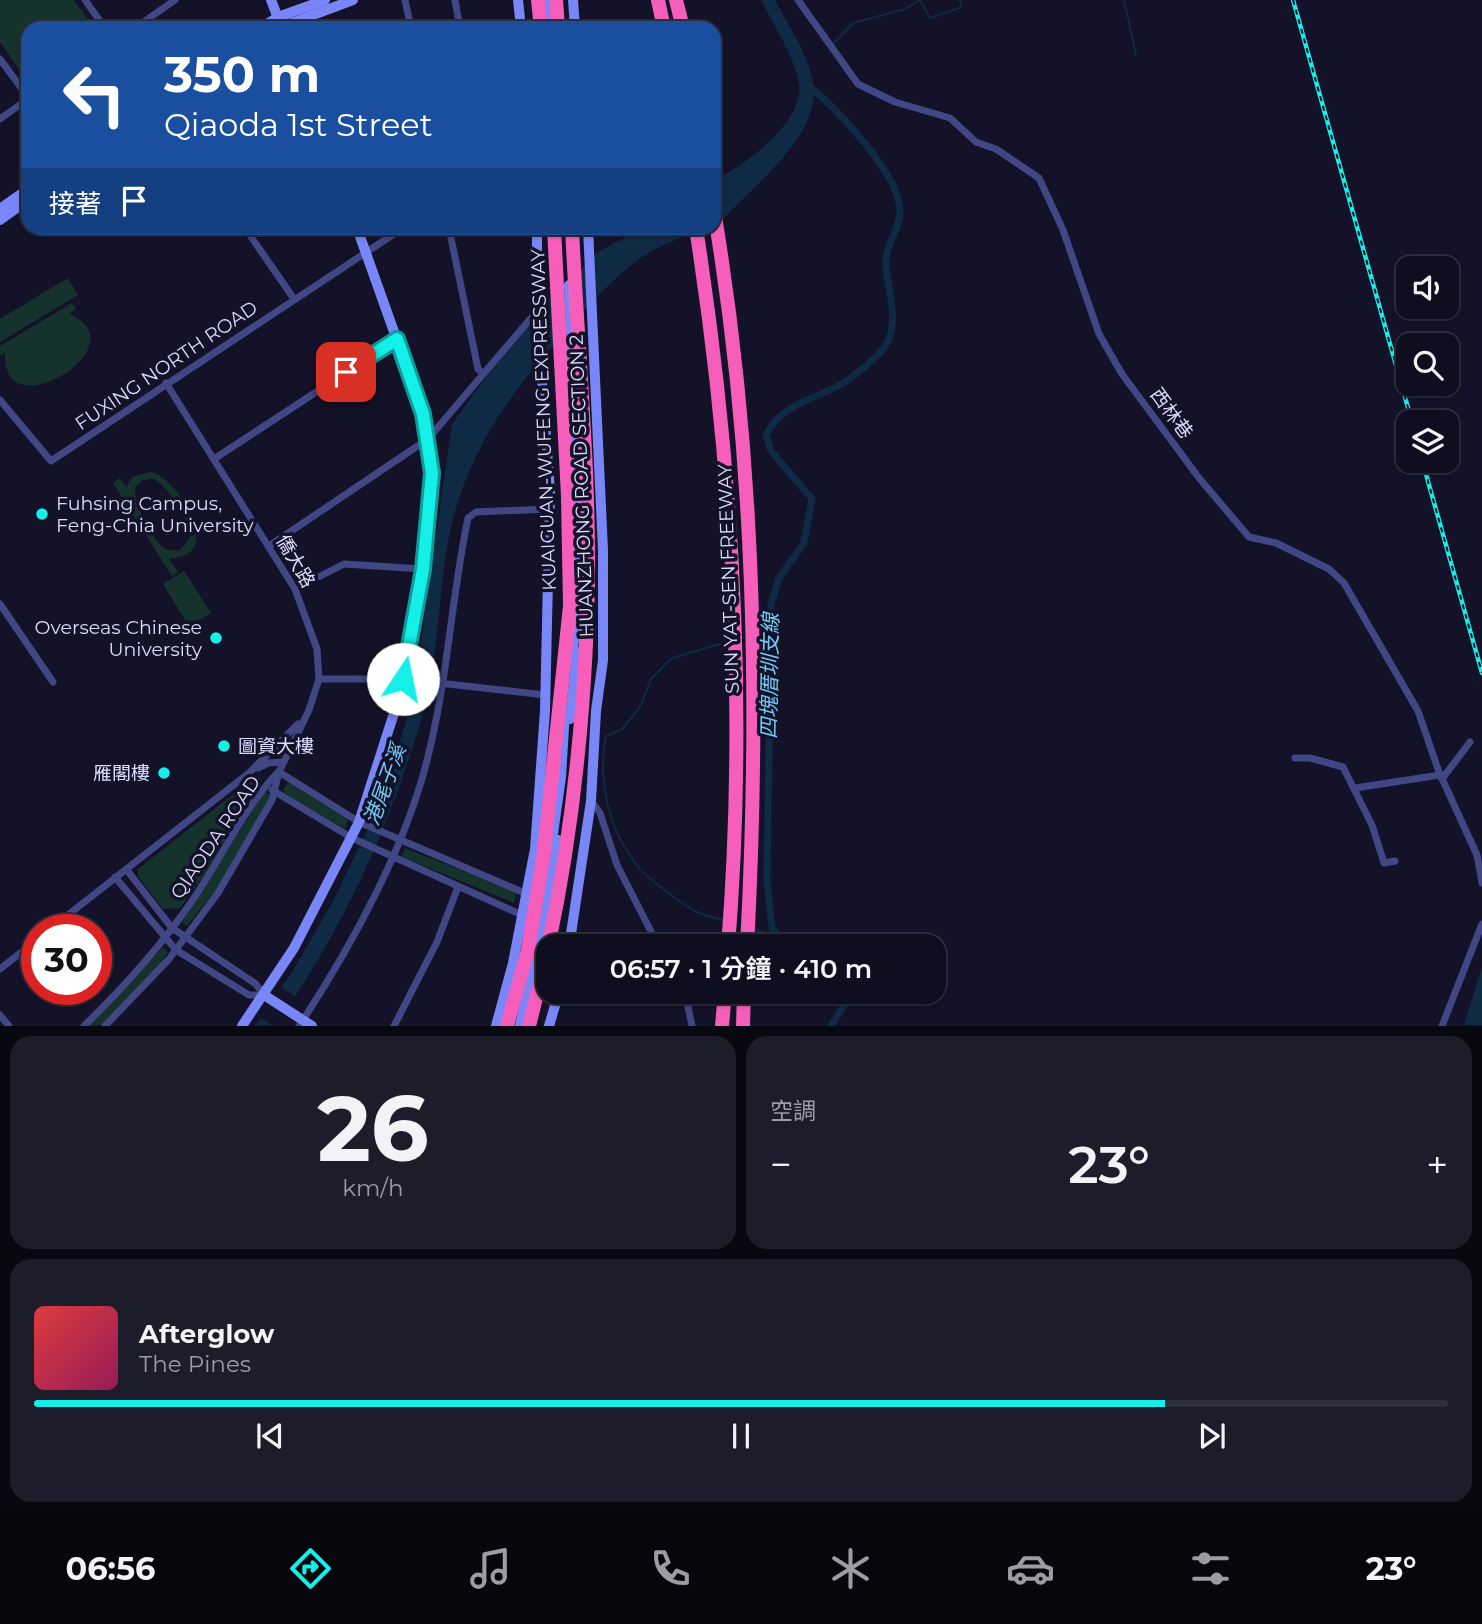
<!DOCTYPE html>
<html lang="zh-TW">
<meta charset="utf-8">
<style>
body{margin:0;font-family:Montserrat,"Noto Sans TC",sans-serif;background:#1c1c2b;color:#f1f3f6;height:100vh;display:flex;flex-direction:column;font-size:26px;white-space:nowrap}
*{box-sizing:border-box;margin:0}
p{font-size:23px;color:#9b9ca4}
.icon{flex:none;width:38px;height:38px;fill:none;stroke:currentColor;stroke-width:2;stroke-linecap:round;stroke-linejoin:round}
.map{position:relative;height:1026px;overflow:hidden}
.panel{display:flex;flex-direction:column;gap:10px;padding:10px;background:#080810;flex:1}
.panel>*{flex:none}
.top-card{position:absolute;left:21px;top:21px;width:700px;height:214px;border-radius:21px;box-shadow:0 2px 5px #0004,0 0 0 2px #2e2e3c;background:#1a4fa0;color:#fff;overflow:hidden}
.tools{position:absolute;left:1396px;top:256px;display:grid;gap:14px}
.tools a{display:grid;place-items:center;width:63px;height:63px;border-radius:14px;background:#0e0e1e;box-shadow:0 2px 5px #0004,0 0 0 2px #2e2e3c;font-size:35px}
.speed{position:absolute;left:21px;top:914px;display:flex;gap:14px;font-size:35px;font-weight:700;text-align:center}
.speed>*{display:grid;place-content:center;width:91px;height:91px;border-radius:50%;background:#0e0e1e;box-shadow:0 2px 5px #0004,0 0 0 2px #2e2e3c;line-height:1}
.speed .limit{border:10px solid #d22;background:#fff;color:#111}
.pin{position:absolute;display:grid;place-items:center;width:60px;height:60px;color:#fff;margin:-30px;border-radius:14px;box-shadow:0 4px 10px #0006}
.me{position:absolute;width:77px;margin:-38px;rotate:11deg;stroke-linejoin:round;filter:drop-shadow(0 0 5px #0008)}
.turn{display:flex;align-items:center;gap:24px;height:147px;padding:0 28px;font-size:32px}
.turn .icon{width:91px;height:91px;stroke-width:2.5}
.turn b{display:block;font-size:49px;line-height:60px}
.then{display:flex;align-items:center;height:66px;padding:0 28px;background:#0003;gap:14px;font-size:26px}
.big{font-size:52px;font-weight:600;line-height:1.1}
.panel .tile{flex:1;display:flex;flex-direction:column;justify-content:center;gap:10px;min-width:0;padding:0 24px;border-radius:21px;background:#1c1c2b}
.panel .dial{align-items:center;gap:0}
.dial b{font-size:91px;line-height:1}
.song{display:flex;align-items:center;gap:21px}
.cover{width:84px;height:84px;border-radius:10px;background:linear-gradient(135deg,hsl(0 70% 55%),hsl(330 70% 35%))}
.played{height:7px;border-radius:4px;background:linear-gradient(90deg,#14f0e9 80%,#2e2e3c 80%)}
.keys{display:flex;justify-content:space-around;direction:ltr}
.heat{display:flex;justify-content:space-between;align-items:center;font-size:38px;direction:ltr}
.panel .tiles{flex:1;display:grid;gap:10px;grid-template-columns:1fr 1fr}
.tile:last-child{grid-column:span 2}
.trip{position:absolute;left:536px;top:934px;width:410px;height:70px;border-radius:21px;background:#0e0e1e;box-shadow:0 2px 5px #0004,0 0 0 2px #2e2e3c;font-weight:600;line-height:70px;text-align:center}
.tab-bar{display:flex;height:112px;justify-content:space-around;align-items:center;background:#06060c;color:#9b9ca4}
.tab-bar .icon{width:49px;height:49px}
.tab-bar .on{color:#14f0e9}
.tab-bar b{font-size:32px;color:#f1f3f6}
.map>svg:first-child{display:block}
</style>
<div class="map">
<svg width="1482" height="1026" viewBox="0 0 1482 1026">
<rect width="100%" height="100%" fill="#131228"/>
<g fill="#15322d" fill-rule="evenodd">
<polygon points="0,0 74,0 94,28 28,28 28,82 0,42"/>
<polygon points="68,278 78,295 0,342 0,319"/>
<path d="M 72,303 L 76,309 L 69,314 C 144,344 0,433 5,353 L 0,355 L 0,346 Z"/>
<path d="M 150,472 C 179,477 227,559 169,558 L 178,572 L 172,576 L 113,483 L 120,478 L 126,487 L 132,477 ZM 153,479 C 168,485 191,522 190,538 L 180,550 C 174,551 169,551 163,547 C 152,538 130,498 136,486 L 143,480 Z"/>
<polygon points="184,571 211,613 189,626 163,584"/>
<polygon points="258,775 261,779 207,871 180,908 163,909 138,876 138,869"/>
<polygon points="288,782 345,817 348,821 345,829 286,795 283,790"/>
<polygon points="265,791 271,796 218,888 187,926 182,922"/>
<polygon points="405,848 511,890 516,892 514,903 405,858 402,855"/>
<polygon points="163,947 168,952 150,977 101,1025 89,1026"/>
</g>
<g fill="#0e2a45">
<path d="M 761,0 L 775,0 C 789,26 808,54 813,83 C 822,133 756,184 725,217 L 714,222 L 714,180 C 744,167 805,121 799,84 C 794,55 774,26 761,0 Z"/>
<path d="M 643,228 L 704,228 C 684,237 660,245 642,257 C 616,275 594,300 573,323 C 519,382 474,439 453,519 C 437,582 441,652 422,717 C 390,827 342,931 276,1025 L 255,1026 L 291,974 L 333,901 L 373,818 L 399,744 L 413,698 L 452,424 L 522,327 L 598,252 Z"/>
<polygon points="1482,967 1482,1025 1464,1025"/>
</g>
<polygon fill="#131228" points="279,986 299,999 281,1026 272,1025 259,1017"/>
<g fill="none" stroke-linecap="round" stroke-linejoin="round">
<g stroke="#0e2a45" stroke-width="2">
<polyline points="1124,0 1136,55"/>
<polyline points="921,2 930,18 961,7 960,0"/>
<polyline points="834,43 853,23 905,9 920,0"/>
<polyline points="760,640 770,640"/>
<path d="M 724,920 C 715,918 705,916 697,912 C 683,905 647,878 637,865 C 609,831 597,779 606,736 L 621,730 L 640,707 L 651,679 L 672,658 L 730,641"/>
<polyline points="756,930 781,938"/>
</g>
<g stroke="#0e2a45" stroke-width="7">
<path d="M 807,84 C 835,107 901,175 900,212 C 899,233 883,248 886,268 C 889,297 903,331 878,355 C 867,365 853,378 840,385 C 814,399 779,406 766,435 L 771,451 L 812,499 L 804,543 L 779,578 L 771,604 L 767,881 L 772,928 L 781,938 L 813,947"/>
<polyline points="831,1026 852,992"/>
</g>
<g stroke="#404784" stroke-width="7">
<polyline points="85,0 105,28"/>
<polyline points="405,0 411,28"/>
<polyline points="455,0 460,28"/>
<polyline points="798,0 858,84 895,102 950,118 976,142 996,149 1039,178 1063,230 1099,334 1122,374 1199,478 1249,537 1276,543 1329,569 1344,583 1418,711 1439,772 1477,855 1482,883"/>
<polyline points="135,28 175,0"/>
<polyline points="0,59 28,97"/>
<polyline points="0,119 28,99"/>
<polyline points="245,228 294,299"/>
<polyline points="449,228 478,369 483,373"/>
<polyline points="250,235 260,228"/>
<polyline points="0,400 51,461 403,228"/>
<polyline points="214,459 397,339"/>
<polyline points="269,546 428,439 537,311"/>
<polyline points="295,589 344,564 423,569"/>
<polyline points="0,604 53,682"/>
<polyline points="319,679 403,679 545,695"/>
<polyline points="1295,758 1310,758 1343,767 1372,825 1384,863 1395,861"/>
<polyline points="258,768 268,763 282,762"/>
<polyline points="279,772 359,822 527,894"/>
<polyline points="1442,779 1470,742"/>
<polyline points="1355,788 1440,775"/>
<polyline points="272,790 352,838 522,915"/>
<polyline points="592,802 600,813 617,865 659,947"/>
<polyline points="126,869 172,928 256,984 264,995"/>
<polyline points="115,877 176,950 249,995 263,995"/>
<polyline points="50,929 249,773 298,724"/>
<polyline points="0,969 37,940"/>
<polyline points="685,992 692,1026"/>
<polyline points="0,1015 9,1026"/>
<path d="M 84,1026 C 123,988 161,946 192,901 C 221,859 243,809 278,772"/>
<polyline points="105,1026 169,959 218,893 272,800 279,772 309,710 319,679 317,649 295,589 166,383"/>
<path d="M 299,1026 C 352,946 409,842 430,748 C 448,673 452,594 468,518 L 476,512 L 550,509"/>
<polyline points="394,1026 437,942 458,887"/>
<polyline points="1442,1026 1482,924"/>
</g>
<g stroke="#7986f7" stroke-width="10">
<polyline points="271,0 280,23"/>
<polyline points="518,0 521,28"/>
<polyline points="548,0 552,28"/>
<polyline points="573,0 575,28"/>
<polyline points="261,28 278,17 325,0"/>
<polyline points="278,28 353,0"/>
<polyline points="0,209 28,189"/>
<polyline points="0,220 28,200"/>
<polyline points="569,285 580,524"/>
<polyline points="571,660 577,621 575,516"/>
<polyline points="570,719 577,652"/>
<polyline points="551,848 561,777 565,711"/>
<polyline points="569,947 591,801 596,711 603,660 603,550 588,228"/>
<polyline points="264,995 312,1026"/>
<polyline points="242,1026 294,948 359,822 405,679 423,569 432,473 423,413 357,228"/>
<polyline points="496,1026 513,963 535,849 545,711 550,492 537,310 537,228"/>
<polyline points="520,1026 543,927 558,840"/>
<polyline points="549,1026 559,992"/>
</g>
<g stroke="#f55ebb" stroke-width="14">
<polyline points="538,0 541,28"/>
<polyline points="556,0 558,28"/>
<polyline points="658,0 664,28"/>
<polyline points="676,0 683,28"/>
<path d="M 714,211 C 755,454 760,701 747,947"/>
<path d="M 696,228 C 733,465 747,706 728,947"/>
<path d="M 548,947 C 571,840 583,730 587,620 C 592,490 578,358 572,228"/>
<polyline points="507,1026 528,950 544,852 570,606 568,496 554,228"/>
<polyline points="529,1026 548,950"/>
<polyline points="722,1026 725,992"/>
<polyline points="743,1026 744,992"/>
</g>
<g stroke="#14f0e9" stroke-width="4.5">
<g id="rail">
<polyline points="1293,0 1412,422"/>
<polyline points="1422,460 1482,673"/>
</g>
</g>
<use href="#rail" stroke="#131228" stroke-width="2" stroke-dasharray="5" stroke-linecap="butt"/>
</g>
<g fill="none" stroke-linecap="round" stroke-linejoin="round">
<g stroke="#0d9c97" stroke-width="18">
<polyline id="route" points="346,372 397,339 423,414 432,473 423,569 403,679"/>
</g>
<use href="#route" stroke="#14f0e9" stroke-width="12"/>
</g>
<g fill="#14f0e9" stroke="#131228" stroke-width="2.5">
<circle cx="42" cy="514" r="7"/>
<circle cx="216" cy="638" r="7"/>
<circle cx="224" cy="746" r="7"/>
<circle cx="164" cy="773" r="7"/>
</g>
<g text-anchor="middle" stroke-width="7" stroke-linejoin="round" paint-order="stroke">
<g font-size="19" fill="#dbdcfd" stroke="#131228">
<text transform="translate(166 365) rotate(-34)" y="7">FUXING NORTH ROAD</text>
<text transform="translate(1172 413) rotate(54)" y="7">西林巷</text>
<text transform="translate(543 420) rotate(-92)" y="7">KUAIGUAN-WUFENG EXPRESSWAY</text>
<text transform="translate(581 486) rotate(-92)" y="7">HUANZHONG ROAD SECTION 2</text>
<text transform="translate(296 561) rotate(60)" y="7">僑大路</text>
<text transform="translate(728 579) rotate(-92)" y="7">SUN YAT-SEN FREEWAY</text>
<text transform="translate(215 837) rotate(-56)" y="7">QIAODA ROAD</text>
</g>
<g font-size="19" fill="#dbdcfd" stroke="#131228" text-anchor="start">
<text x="56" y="510">Fuhsing Campus,<tspan x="56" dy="22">Feng-Chia University</tspan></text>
<text x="202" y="634" text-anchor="end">Overseas Chinese<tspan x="202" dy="22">University</tspan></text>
<text x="238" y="753">圖資大樓</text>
<text x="150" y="780" text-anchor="end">雁閣樓</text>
</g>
<g font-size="21" font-style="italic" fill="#70caf6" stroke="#131228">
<text transform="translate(770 676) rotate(-89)" y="7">四塊厝圳支線</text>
<text transform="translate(385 785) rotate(-70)" y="7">港尾子溪</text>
</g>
</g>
</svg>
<div class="tools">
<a><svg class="icon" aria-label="sound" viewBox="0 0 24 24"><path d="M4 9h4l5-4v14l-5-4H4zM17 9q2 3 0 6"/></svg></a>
<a><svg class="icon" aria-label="search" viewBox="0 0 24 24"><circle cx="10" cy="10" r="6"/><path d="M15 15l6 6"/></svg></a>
<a><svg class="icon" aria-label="layers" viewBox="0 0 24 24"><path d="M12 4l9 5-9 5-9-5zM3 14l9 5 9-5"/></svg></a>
</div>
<div class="speed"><div class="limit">30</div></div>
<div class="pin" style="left:346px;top:372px;background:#d93025"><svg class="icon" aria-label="arrive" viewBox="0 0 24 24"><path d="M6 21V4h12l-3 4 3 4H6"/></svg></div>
<svg class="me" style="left:403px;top:679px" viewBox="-20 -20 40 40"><circle r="19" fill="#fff"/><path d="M0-13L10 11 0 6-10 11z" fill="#14f0e9"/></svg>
<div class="trip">06:57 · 1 分鐘 · 410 m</div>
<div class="top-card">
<div class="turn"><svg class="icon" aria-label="left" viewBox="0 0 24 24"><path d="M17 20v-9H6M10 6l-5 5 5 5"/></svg><div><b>350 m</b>Qiaoda 1st Street</div></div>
<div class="then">接著<svg class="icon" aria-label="arrive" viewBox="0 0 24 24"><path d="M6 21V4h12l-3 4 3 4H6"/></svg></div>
</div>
</div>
<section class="panel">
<div class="tiles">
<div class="tile dial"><b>26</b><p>km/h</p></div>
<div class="tile"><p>空調</p>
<div class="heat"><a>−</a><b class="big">23°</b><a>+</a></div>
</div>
<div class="tile">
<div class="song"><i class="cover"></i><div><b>Afterglow</b><p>The Pines</p></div></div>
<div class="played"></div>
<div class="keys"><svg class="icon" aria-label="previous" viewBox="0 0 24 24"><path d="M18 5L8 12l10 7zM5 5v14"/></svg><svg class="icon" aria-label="pause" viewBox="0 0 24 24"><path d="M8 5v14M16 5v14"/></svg><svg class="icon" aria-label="next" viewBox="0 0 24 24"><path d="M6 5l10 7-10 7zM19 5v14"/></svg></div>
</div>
</div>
</section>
<nav class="tab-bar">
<b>06:56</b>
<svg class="icon on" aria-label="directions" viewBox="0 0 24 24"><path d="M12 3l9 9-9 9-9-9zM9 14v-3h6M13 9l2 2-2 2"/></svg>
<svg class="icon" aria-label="music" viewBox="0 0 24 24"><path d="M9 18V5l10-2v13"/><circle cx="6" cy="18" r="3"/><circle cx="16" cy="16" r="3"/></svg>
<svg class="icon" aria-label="phone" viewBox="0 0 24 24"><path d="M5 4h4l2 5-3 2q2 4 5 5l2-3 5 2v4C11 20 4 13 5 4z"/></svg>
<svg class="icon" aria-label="climate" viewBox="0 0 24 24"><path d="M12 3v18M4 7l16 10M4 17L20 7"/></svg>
<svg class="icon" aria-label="car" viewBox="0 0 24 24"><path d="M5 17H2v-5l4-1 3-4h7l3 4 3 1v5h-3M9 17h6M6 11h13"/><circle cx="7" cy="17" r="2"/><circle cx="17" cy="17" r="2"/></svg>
<svg class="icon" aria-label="filters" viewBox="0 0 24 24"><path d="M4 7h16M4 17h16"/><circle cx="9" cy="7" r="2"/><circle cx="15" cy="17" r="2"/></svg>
<b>23°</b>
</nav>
